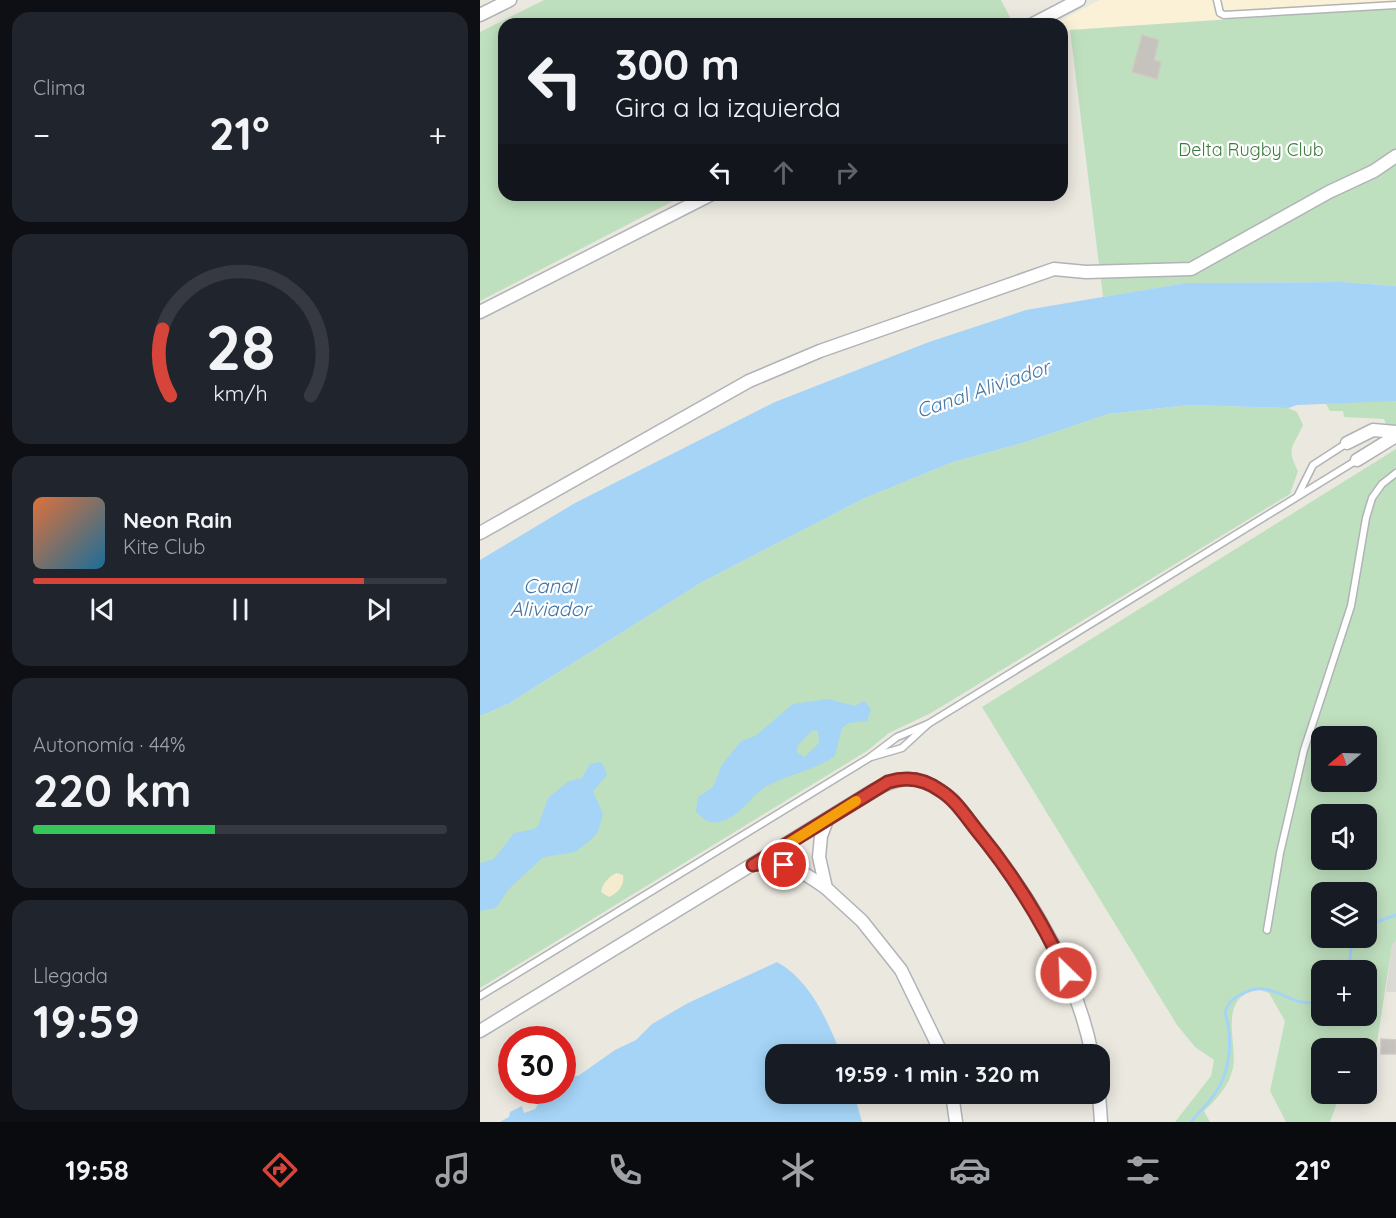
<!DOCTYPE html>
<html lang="es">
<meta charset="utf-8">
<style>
body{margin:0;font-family:Quicksand,sans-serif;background:#20242c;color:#f1f3f6;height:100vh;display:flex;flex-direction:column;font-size:22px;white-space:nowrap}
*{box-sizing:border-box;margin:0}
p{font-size:20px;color:#9ea1a6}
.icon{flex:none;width:33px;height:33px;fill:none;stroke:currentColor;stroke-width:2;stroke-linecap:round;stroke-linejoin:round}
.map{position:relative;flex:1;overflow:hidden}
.side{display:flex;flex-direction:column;gap:12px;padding:12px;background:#0d0f14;width:480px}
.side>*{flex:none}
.hud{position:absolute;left:18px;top:18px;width:570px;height:183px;border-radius:18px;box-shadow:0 3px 15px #0003;background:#171b24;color:#f1f3f6;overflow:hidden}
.needle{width:39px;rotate:251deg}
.controls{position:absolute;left:831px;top:726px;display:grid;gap:12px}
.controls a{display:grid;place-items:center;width:66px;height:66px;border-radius:12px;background:#171b24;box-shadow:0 3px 15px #0003;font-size:30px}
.speed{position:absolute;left:18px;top:1026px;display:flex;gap:12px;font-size:30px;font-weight:700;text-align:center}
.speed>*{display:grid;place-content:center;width:78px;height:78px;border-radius:50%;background:#171b24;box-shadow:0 3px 15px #0003;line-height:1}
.speed .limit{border:9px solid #d22;background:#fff;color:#111}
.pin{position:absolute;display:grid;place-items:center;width:51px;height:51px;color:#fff;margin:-26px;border:3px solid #fff;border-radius:50%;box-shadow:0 2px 6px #0007}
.me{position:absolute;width:66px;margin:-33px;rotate:336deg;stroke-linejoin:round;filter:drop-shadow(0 0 4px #0008)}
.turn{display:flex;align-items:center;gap:21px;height:126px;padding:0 18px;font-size:27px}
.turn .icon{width:78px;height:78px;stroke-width:2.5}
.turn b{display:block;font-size:42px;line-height:51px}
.lanes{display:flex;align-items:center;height:57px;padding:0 18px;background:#0003;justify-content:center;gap:30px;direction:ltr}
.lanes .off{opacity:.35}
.big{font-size:45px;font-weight:800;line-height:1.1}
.side .widget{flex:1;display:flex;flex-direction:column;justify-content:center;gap:9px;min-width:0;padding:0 21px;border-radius:18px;background:#20242c}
.side .dial{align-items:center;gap:0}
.dial svg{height:156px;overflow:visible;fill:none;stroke:#363941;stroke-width:7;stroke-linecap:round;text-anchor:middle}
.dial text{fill:#f1f3f6;stroke:none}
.song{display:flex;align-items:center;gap:18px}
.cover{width:72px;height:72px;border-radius:9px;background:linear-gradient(135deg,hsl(20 70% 55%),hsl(200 70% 35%))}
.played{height:6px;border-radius:3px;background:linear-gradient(90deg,#d7443a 80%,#363941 80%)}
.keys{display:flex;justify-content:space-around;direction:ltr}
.heat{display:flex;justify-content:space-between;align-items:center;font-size:33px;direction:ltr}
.charge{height:9px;border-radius:4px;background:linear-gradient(90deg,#34c759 44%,#363941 0)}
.trip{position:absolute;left:285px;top:1044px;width:345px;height:60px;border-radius:18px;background:#171b24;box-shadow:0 3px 15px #0003;font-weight:800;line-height:60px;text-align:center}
.dock{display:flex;height:96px;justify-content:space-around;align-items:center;background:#090b0e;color:#9ea1a6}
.dock .icon{width:42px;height:42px}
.dock .on{color:#d7443a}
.dock b{font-size:27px;color:#f1f3f6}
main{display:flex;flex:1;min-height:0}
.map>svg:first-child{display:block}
</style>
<main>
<section class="side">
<div class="widget"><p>Clima</p>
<div class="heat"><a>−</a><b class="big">21°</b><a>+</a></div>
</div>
<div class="widget dial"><svg viewBox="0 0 100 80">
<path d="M14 69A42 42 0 1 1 86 69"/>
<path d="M14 69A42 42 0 0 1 10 35" stroke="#d7443a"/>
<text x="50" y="56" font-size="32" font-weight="700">28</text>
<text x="50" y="72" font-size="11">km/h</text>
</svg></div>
<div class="widget">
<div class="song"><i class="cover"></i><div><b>Neon Rain</b><p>Kite Club</p></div></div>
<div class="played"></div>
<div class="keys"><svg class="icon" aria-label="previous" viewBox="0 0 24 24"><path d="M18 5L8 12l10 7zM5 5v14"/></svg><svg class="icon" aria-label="pause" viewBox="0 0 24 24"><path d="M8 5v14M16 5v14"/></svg><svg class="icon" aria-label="next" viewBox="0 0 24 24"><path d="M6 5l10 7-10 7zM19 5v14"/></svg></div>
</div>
<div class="widget"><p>Autonomía · 44%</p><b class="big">220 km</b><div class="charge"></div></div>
<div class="widget"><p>Llegada</p><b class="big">19:59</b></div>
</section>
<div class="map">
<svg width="916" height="1122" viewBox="0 0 916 1122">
<rect width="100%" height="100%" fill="#ebe8e0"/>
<polygon fill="#faf1d6" points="620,0 916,0 916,8 590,30 582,30 582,24 574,24"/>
<polygon fill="#dcdad5" points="916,940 916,992 906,992 912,945"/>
<g fill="#bfe0bf" fill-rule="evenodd">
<polygon points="64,0 521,0 533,23 24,24 24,195 205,195 0,301 0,32"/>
<polygon points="916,8 916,286 863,282 705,283 623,297 590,30"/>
<polygon points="877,401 916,401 916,425 907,426 904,419 864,417 863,411 850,411 846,404"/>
<path d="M 709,405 L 808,408 L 817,412 L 823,425 C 814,447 805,446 818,471 L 810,494 L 451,713 L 409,733 L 387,751 L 0,988 L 0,716 L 28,704 L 222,582 L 385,498 L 473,462 L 546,442 L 628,414 Z"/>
<path d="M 916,449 L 916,940 L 912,946 L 897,1042 L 887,1051 L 886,1048 L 842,1048 L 842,1094 L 860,1094 L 850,1122 L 806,1122 L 790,1091 L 805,1021 L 789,993 L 776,988 C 771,991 764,994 760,998 C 744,1014 757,1049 753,1068 C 749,1086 737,1099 724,1111 L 730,1122 L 695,1122 L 731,1076 L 734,1060 L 715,1047 L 697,1025 L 502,707 ZM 842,736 L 886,736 L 886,782 L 842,782 ZM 842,814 L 886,814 L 886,860 L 842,860 ZM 842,892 L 886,892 L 886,938 L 842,938 ZM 842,970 L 886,970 L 886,1016 L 842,1016 Z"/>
</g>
<path fill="#f5ecd0" d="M 137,873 L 143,875 C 145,885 138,893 129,897 L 121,892 C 122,884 129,876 137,873 Z"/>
<g fill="#a5d4f6" fill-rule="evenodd">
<polygon points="863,282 916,286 916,401 817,405 808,408 709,405 628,414 546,442 473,462 385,498 222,582 28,704 0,716 0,560 95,503 295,402 449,342 546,310 705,283"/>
<path d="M 348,699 L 375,706 L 384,701 L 391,709 L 387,721 L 369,723 L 362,728 L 355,756 C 336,770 309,774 287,786 C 270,796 261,817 239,822 C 229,824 222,819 216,811 L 218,797 L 233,787 L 242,765 L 261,741 L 275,736 L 313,704 ZM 333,730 L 338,731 L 339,743 L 324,757 L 317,752 L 318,745 Z"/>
<polygon points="119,762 123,764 127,775 113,791 123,814 118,832 111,840 95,852 64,857 59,861 29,889 16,908 0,911 0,863 14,859 34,833 54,829 58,826 68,798 89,781 102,778 110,764"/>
<path d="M 297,962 C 331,981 347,1020 361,1054 L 296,1054 L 296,1094 L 374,1094 L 382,1122 L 20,1122 L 29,1117 L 30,1112 L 42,1106 L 44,1113 L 55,1109 L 63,1096 L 82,1090 L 83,1080 L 92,1075 L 98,1076 L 135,1050 L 156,1040 L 172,1024 L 208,1003 Z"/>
</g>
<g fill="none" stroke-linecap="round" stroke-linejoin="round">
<g stroke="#a5d4f6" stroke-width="3">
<polyline points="886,926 916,915"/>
<polyline points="869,970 872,938"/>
<path d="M 711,1122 C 719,1112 729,1103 736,1092 C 751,1070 753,1038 745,1013 C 748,1002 753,998 764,993 C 795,977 812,1013 842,1000"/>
</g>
</g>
<g fill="#c6c3be" stroke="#cecac0" stroke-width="1.5">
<polygon points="662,35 679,40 674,60 681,62 677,79 652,72"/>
<polygon points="901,1039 916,1040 916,1054 901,1054"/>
</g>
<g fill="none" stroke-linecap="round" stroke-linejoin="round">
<g stroke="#b1b3b7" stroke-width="9">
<g id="lane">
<polyline points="737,0 740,13 744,15 916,5"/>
<polyline points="818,495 833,465 867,443"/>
<polyline points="391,757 422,748 448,724"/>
<polyline points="787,930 800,853 824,750 871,606 886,518 892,498 902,484 916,473"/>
<polyline points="0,996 389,758 417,737 448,724 877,460"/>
</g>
</g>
<g stroke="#b1b3b7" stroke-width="15">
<g id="street">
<polyline points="0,15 30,0"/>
<polyline points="553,24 599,0"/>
<polyline points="0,312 230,195"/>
<polyline points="867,443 893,430 916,432"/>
<polyline points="877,460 916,436"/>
<polyline points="0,533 269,381 340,351 574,269 606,272 711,269 849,192 894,171 916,156"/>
<polyline points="347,820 341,836 339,857 346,888 382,921 421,970 462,1054"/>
<path d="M 276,864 C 304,859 325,873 346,888"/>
<path d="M 0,1031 L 394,790 C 426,772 445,777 473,800 C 538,880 590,950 612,1054"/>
<polyline points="472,1094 476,1122"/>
<polyline points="619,1094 621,1122"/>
</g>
</g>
<use href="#lane" stroke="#fff" stroke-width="6"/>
<use href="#street" stroke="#fff" stroke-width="12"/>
</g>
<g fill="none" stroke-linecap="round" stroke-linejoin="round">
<g stroke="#8c2c26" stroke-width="15">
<path id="route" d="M 304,865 L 286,862 L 273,865 L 408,782 C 427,776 445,779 461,791 C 475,800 485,815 495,828 C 533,874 562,920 586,973"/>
</g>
<use href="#route" stroke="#d7443a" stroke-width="10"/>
<polyline stroke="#f59e0b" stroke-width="10" points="297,851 376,801"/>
</g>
<g text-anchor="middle" stroke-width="4.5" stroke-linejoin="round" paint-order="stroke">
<g font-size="18" fill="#3b7c3e" stroke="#fff">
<text x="771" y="156">Delta Rugby Club</text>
</g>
<g font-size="20" font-style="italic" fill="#4576a5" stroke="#fff">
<text transform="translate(503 389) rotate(-19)" y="7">Canal Aliviador</text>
<text x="70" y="593">Canal<tspan x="70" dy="23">Aliviador</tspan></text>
</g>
</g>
</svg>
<div class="controls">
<a><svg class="needle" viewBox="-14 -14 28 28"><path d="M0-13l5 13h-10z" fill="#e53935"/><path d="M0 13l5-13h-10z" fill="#9ea1a6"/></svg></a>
<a><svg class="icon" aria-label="sound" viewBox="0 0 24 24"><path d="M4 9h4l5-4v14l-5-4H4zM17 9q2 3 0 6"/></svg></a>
<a><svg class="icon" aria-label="layers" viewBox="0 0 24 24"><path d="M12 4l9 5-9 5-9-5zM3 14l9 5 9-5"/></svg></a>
<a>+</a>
<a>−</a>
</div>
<div class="speed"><div class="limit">30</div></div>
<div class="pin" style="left:304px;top:865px;background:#d93025"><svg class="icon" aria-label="arrive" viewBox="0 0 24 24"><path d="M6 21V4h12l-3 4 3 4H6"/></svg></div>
<svg class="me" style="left:586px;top:973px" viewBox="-20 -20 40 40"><circle r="17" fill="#d7443a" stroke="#fff" stroke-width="3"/><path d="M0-11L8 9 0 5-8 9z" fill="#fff"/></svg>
<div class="trip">19:59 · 1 min · 320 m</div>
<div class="hud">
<div class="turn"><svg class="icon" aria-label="left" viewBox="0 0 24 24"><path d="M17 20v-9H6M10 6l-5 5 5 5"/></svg><div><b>300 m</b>Gira a la izquierda</div></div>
<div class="lanes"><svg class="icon" aria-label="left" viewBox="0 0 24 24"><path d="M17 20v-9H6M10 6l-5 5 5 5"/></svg><svg class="icon off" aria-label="ahead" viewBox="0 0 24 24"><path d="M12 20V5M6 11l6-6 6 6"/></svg><svg class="icon off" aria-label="right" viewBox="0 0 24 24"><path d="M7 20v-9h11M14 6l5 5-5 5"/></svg></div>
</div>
</div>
</main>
<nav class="dock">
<b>19:58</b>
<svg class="icon on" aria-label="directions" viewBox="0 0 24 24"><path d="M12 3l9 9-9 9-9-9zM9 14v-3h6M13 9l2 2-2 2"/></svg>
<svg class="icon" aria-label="music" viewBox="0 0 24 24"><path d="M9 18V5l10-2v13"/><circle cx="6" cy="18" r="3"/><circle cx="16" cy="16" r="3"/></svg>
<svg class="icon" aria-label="phone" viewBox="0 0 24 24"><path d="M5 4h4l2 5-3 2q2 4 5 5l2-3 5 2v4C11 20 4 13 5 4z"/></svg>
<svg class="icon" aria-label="climate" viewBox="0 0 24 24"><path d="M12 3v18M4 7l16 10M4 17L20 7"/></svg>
<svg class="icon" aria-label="car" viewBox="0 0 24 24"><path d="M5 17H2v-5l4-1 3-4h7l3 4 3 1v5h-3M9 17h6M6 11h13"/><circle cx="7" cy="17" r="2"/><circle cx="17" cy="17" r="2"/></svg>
<svg class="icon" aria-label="filters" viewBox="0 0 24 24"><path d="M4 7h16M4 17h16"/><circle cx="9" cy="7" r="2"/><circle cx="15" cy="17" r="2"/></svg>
<b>21°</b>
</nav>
